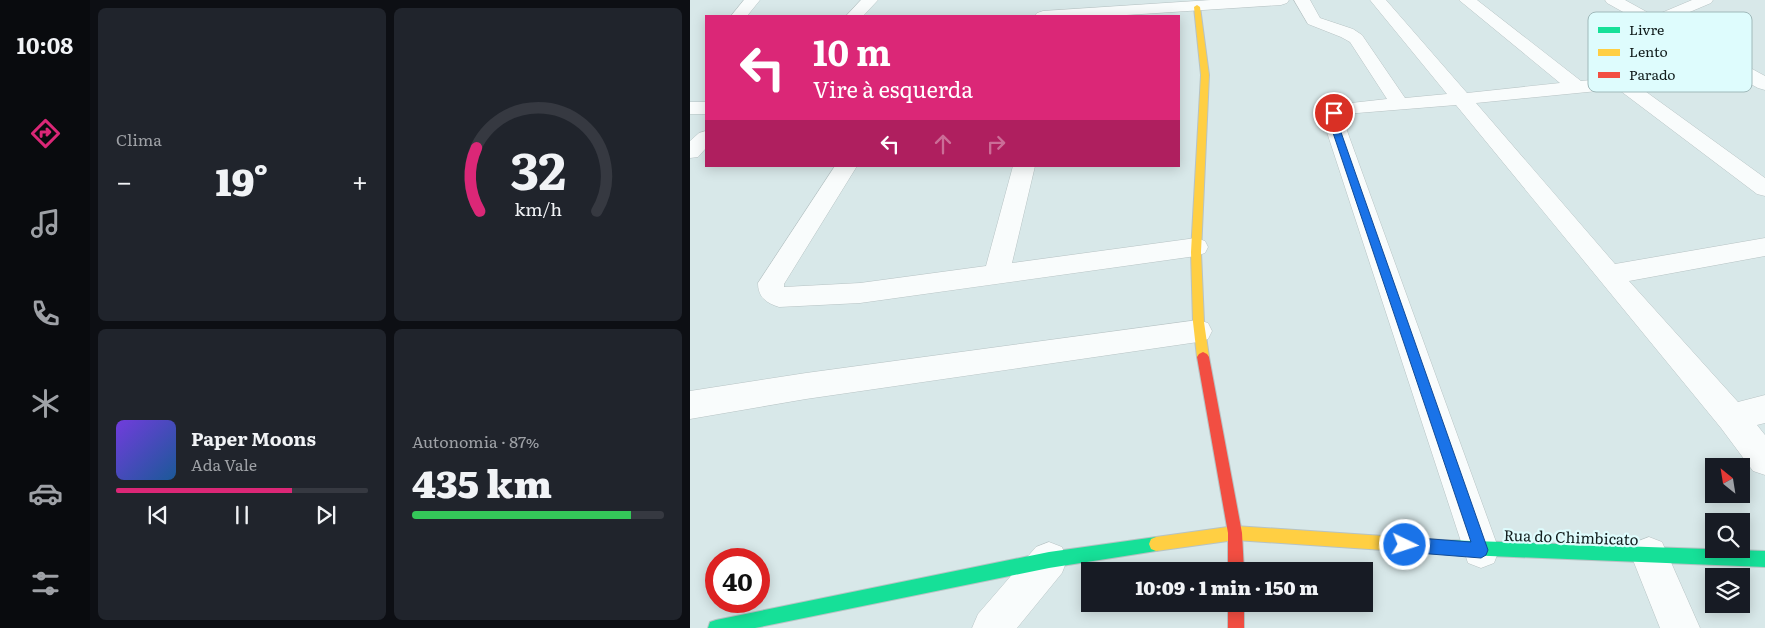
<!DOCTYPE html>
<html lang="pt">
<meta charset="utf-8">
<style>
body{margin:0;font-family:Literata,serif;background:#20242c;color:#f1f3f6;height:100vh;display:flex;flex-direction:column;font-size:19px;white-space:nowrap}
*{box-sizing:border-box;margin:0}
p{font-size:16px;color:#9ea1a6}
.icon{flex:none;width:28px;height:28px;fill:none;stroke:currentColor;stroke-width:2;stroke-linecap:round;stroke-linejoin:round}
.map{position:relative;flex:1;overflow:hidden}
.panel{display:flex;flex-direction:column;gap:8px;padding:8px;background:#0d0f14;width:600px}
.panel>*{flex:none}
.hud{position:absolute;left:15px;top:15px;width:475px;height:152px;border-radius:0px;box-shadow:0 2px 12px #0003;background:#db2777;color:#fff;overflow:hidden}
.needle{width:32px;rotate:330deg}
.buttons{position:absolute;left:1015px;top:458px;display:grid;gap:10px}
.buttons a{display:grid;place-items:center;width:45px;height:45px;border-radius:0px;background:#171b24;box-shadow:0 2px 12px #0003;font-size:25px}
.speed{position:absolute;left:15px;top:548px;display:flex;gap:10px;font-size:25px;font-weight:700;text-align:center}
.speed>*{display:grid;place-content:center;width:65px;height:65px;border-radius:50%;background:#171b24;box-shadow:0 2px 12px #0003;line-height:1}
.speed .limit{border:8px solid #d22;background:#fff;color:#111}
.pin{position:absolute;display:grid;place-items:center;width:42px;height:42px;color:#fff;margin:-21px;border:2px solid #fff;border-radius:50%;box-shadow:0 1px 5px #0007}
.me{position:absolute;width:55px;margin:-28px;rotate:94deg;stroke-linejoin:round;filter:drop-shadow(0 0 4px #0008)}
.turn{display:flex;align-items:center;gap:18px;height:105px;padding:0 25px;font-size:22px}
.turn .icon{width:65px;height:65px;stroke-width:2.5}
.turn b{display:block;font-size:35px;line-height:42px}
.lanes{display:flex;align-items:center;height:48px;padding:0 25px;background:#0003;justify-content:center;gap:25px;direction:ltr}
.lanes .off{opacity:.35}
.big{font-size:38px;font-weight:800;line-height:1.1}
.panel .widget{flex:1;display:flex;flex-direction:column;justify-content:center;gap:8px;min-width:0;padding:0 18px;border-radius:8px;background:#20242c}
.panel .dial{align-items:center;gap:0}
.dial svg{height:130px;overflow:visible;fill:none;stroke:#363941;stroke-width:7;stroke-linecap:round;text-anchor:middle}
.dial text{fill:#f1f3f6;stroke:none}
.song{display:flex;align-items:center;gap:15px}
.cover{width:60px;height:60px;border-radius:8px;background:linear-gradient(135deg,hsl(260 70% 55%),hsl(210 70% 35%))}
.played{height:5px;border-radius:2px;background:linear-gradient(90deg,#db2777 70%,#363941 70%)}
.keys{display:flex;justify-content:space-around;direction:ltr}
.heat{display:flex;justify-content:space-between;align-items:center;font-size:28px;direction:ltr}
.charge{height:8px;border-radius:4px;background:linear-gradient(90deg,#34c759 87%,#363941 0)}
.panel .tiles{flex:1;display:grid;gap:8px;grid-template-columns:repeat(2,1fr)}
.trip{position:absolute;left:391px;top:562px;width:292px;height:50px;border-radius:0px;background:#171b24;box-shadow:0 2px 12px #0003;font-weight:800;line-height:50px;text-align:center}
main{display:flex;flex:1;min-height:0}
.dock{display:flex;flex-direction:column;width:90px;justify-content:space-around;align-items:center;background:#090b0e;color:#9ea1a6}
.dock .icon{width:35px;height:35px}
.dock .active{color:#db2777}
.dock b{font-size:22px;color:#f1f3f6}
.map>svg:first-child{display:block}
</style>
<main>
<nav class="dock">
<b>10:08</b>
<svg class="icon active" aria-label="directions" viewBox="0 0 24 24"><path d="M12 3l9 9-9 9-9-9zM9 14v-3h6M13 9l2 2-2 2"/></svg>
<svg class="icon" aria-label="music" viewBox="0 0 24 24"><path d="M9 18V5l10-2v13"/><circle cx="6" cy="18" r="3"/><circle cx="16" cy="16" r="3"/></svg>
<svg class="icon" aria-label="phone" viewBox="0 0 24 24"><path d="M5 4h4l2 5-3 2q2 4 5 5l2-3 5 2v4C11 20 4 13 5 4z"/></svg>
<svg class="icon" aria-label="climate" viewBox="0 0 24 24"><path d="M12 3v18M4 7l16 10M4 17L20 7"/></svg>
<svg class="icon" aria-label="car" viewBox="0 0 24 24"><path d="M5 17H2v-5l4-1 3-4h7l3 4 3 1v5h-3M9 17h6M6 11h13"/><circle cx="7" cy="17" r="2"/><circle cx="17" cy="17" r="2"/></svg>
<svg class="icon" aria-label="filters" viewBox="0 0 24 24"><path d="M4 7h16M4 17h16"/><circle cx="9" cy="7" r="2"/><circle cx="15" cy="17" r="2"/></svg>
</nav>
<section class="panel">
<div class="tiles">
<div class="widget"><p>Clima</p>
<div class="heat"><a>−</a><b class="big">19°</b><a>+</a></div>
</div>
<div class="widget dial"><svg viewBox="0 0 100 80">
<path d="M14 69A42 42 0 1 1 86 69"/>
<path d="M14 69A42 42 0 0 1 12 30" stroke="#db2777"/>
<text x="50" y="56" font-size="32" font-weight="700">32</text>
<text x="50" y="72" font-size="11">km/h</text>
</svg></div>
<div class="widget">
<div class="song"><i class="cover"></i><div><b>Paper Moons</b><p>Ada Vale</p></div></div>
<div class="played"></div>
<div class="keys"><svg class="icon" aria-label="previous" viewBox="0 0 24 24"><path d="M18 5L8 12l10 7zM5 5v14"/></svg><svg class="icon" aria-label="pause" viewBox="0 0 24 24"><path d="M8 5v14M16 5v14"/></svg><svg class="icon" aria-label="next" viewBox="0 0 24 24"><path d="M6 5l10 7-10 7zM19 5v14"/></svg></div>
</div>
<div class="widget"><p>Autonomia · 87%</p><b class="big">435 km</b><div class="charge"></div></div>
</div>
</section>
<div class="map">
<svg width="1075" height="628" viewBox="0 0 1075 628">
<rect width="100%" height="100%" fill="#d8e8e9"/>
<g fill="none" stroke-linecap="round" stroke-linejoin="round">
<g stroke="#b7c3c4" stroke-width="1">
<g id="street">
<polygon points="54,0 70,0 57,16 41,16"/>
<polygon points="171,0 188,0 173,16 156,16"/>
<polygon points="521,0 599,0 597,3 591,5 421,16 345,16 347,13 353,11"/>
<polygon points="604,0 620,0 630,18 663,29 672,35 715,98 757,94 680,0 696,0 777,93 870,83 769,0 787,0 891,81 932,77 1021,61 917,3 915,0 935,0 964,16 1002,0 1023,0 1021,3 976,22 1075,76 1075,90 1068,88 1035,70 948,86 1075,178 1075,196 1067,194 928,89 786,103 925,264 1075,238 1075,256 939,281 1048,402 1075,395 1075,423 1067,425 1075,435 1075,475 1063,471 1031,428 766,105 655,114 652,117 809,550 804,563 791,568 778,563 632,117 637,109 643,105 697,99 660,42 651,37 618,24"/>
<rect x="0" y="102" width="16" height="12"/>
<polygon points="16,131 16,148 8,157 0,158 0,141 9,133"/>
<path d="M 145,166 L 167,166 L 94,284 L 94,287 L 170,283 L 296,266 L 323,166 L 345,166 L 322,263 L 506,238 L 515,241 L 518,247 L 515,253 L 506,256 L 170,303 L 89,307 C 76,303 68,297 68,283 Z"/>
<polygon points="508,320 518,323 522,331 518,339 508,342 116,399 0,419 0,391 116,373"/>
<polygon points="959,537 972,542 1010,628 970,628 941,555 946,542"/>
<polygon points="359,542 372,547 377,560 372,573 327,628 282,628 288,614 346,547"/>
</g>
</g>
<g stroke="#b7c3c4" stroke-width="2">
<g id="fast">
<polygon points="466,537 471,539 473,544 471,549 466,551 359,568 65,628 18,628 20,622 26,620 359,552"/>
<polygon points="752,540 1075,551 1075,567 752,554 747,552 745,547 747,542"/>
</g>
</g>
<g stroke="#b7c3c4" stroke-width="2">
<g id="slow">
<polygon points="507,5 510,7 519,75 511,252 514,322 519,357 517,360 513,362 509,360 507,357 503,322 501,252 511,75 504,7"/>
<polygon points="545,526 752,540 757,542 759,547 757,552 752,554 545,540 466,551 461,549 459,544 461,539 466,537"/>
</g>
</g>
<g stroke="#b7c3c4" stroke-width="2">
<g id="jam">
<polygon points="513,352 517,354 519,357 552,533 554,571 538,571 538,533 507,357 509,354"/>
<rect x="538" y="604" width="16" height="24"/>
</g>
</g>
<use href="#street" fill="#f9fcfc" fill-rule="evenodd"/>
<use href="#fast" fill="#16e098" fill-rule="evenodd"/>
<use href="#slow" fill="#ffcf43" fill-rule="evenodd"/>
<use href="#jam" fill="#f24e42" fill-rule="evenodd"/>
</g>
<polygon fill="#1a73e8" stroke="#114b97" points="641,111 648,113 646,118 798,550 796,555 791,558 715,552 710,550 708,545 710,539 715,537 781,542 638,118"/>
<g text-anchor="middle" stroke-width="4.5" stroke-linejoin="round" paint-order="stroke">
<g font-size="15" fill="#111c1c" stroke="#defcfd">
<text transform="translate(881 538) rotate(2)" y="5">Rua do Chimbicato</text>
</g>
</g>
<rect x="898" y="12" width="164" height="80" rx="8" fill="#defcfd" stroke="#a0b9ba" stroke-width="1"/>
<rect x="908" y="27" width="22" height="6" fill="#16e098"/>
<rect x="908" y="49" width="22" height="7" fill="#ffcf43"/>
<rect x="908" y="72" width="22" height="6" fill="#f24e42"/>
<g font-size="14" fill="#111c1c">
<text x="939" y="35">Livre</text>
<text x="939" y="57">Lento</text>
<text x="939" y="80">Parado</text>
</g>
</svg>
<div class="buttons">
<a><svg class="needle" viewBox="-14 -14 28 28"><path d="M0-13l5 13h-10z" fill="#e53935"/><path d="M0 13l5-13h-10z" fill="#9ea1a6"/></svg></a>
<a><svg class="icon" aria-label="search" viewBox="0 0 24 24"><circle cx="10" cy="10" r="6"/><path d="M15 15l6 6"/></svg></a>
<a><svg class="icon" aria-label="layers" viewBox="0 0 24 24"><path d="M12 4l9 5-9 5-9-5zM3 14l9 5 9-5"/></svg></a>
</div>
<div class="speed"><div class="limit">40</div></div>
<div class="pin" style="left:644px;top:113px;background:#d93025"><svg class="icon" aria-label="arrive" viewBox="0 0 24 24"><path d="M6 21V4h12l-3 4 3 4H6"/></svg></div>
<svg class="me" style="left:715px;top:545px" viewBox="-20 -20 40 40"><circle r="17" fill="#1a73e8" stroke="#fff" stroke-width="3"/><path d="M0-11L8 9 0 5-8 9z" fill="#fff"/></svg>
<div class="trip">10:09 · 1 min · 150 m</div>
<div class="hud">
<div class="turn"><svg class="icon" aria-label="left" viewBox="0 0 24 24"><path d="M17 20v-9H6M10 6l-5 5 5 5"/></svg><div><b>10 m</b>Vire à esquerda</div></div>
<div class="lanes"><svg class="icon" aria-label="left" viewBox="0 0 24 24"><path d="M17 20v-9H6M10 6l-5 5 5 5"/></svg><svg class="icon off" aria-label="ahead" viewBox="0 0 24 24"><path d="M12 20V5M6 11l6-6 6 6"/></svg><svg class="icon off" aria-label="right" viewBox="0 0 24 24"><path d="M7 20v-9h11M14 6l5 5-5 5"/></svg></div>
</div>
</div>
</main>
